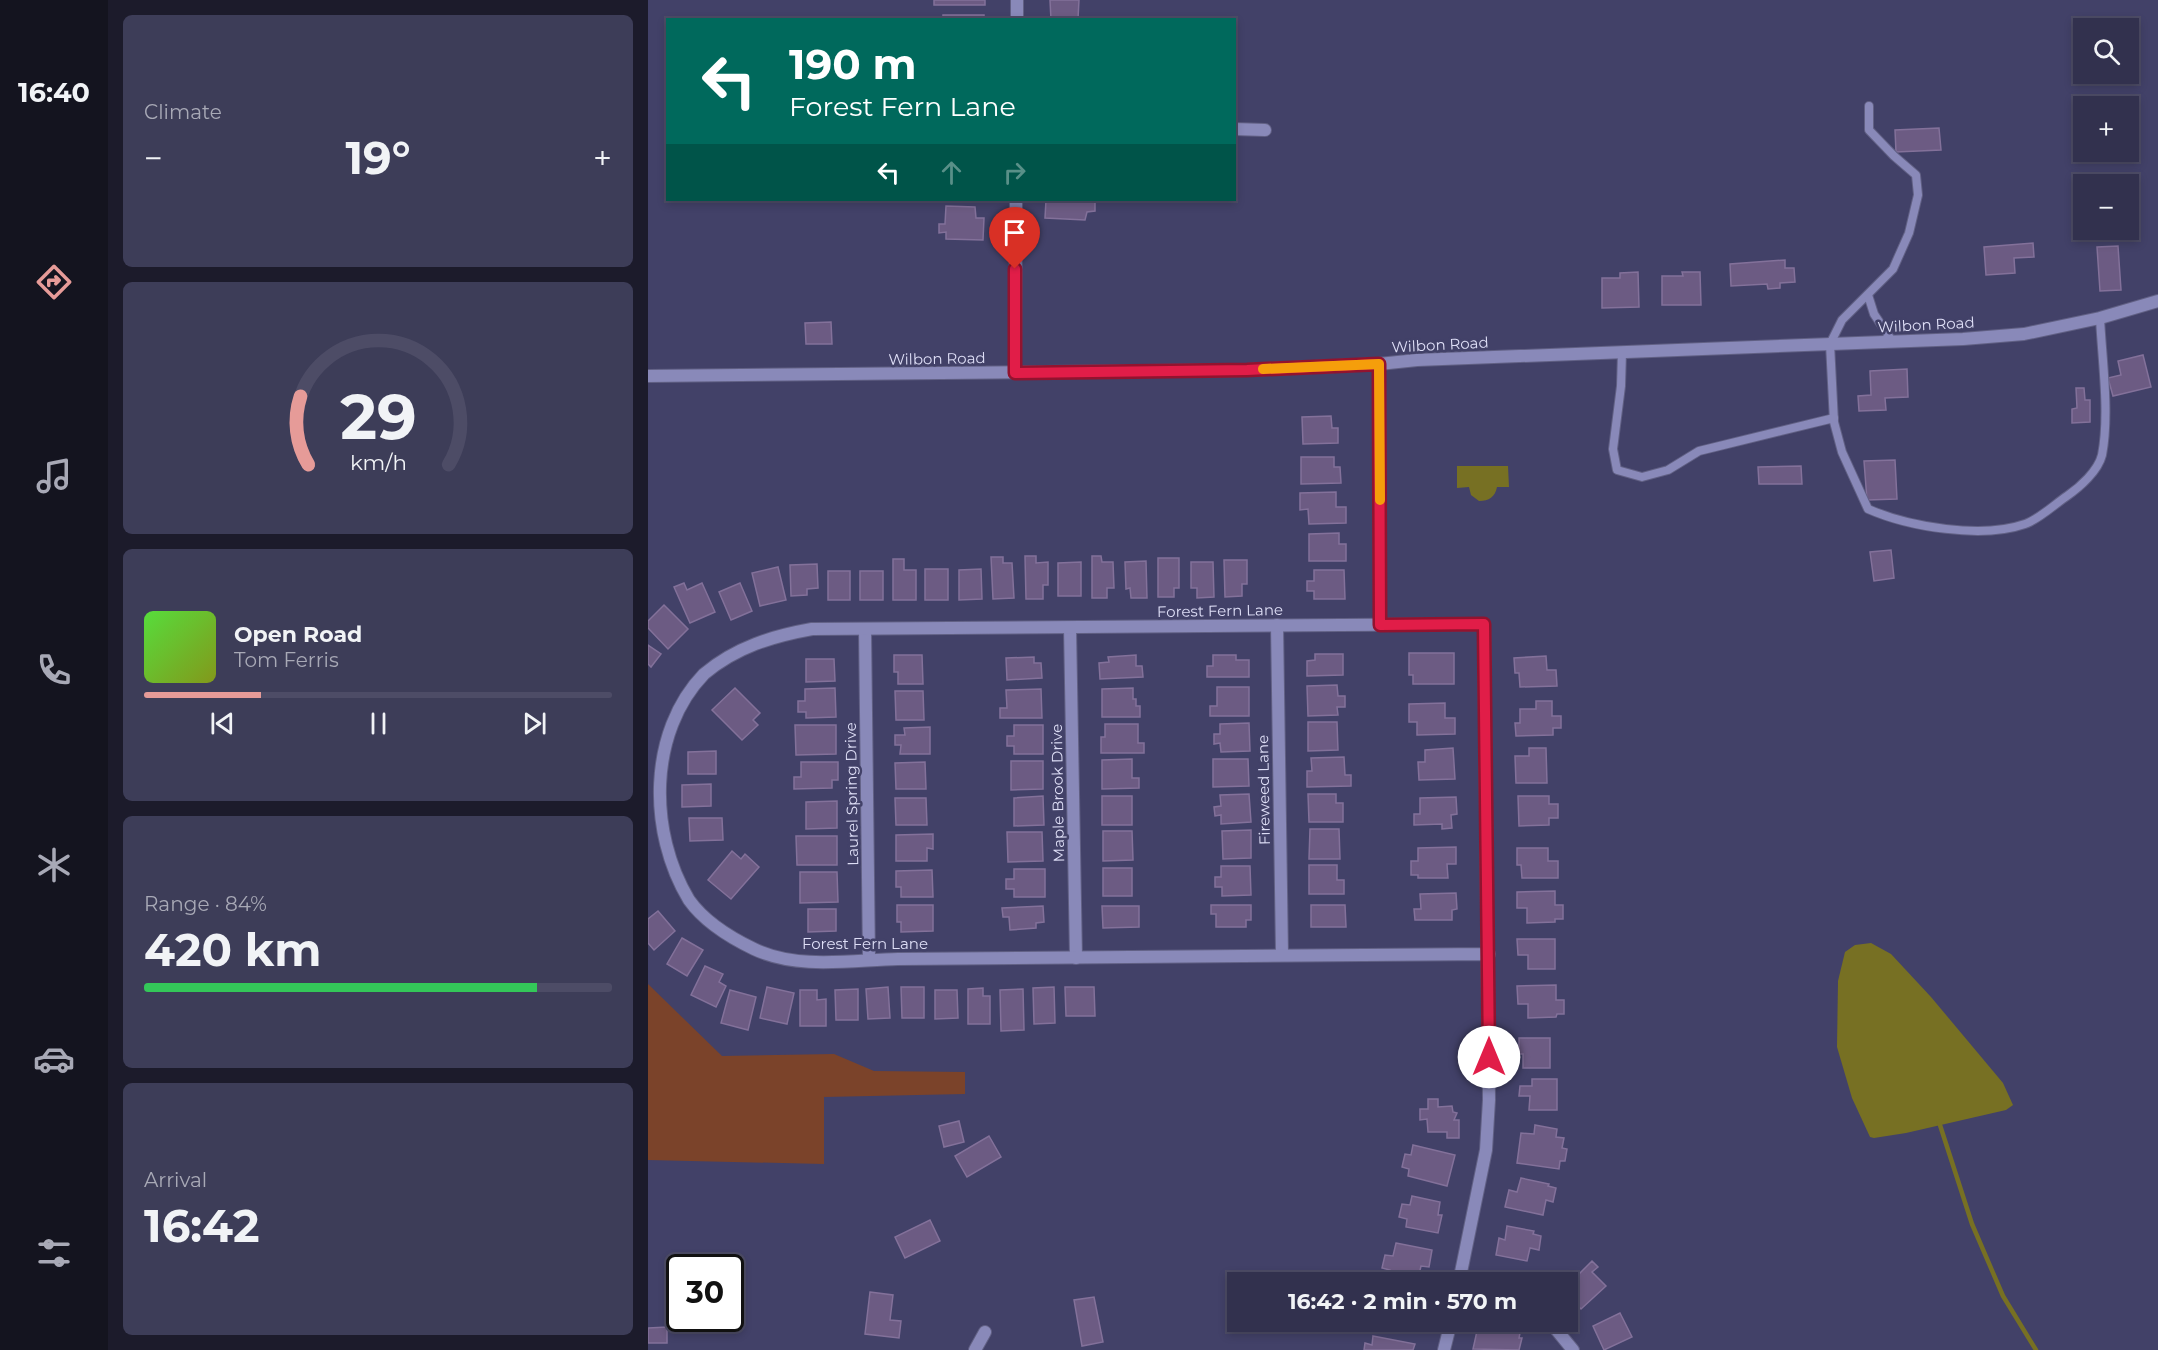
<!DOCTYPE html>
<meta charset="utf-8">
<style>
body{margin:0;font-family:Montserrat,sans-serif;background:#3d3d58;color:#f1f3f6;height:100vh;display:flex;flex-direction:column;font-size:22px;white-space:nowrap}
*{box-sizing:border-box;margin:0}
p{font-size:20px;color:#a8a9b6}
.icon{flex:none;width:33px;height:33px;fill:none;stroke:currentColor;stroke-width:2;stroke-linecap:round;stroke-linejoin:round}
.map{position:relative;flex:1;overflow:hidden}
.panel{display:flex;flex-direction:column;gap:15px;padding:15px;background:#1c1b2b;width:540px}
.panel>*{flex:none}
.hud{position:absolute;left:18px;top:18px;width:570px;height:183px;border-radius:0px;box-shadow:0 3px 9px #0003,0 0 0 2px #4d4c66;background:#00695c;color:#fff;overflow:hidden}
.tools{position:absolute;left:1425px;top:18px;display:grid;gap:12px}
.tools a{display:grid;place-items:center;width:66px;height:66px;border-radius:0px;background:#32314e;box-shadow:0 3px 9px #0003,0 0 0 2px #4d4c66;font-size:30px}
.speed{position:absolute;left:18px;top:1254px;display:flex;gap:12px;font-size:30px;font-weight:700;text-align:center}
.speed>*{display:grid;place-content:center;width:78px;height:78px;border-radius:50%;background:#32314e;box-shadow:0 3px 9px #0003,0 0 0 2px #4d4c66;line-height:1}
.speed .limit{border:3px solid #111;border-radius:9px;background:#fff;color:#111}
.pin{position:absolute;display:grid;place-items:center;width:51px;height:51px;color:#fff;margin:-62px -26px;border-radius:50% 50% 50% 0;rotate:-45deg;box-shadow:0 0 6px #0007}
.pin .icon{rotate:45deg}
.me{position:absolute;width:66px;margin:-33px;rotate:0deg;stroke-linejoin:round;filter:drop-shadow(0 0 4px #0008)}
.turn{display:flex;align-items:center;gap:21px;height:126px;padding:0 24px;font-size:27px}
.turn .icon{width:78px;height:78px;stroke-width:2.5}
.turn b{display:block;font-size:42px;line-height:51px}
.lanes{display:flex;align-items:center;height:57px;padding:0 24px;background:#0003;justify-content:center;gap:30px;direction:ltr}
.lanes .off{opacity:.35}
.big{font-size:45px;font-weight:700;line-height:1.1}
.panel .card{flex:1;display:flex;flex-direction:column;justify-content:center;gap:9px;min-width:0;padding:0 21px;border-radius:9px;background:#3d3d58}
.panel .dial{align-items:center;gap:0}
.dial svg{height:156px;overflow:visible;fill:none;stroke:#4d4c66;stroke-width:7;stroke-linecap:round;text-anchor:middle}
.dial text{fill:#f1f3f6;stroke:none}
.song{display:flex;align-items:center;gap:18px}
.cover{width:72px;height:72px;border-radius:9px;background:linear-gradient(135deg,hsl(110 70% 55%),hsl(70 70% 35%))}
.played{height:6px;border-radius:3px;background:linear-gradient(90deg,#e69b98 25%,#4d4c66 25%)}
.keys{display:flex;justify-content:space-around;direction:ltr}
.heat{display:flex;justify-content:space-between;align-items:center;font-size:33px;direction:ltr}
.charge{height:9px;border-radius:4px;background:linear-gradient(90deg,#34c759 84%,#4d4c66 0)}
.trip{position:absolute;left:579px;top:1272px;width:351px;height:60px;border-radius:0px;background:#32314e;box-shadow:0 3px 9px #0003,0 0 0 2px #4d4c66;font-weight:700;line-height:60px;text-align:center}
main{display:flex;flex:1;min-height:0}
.tabs{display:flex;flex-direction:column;width:108px;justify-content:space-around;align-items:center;background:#14141f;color:#a8a9b6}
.tabs .icon{width:42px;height:42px}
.tabs .current{color:#e69b98}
.tabs b{font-size:27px;color:#f1f3f6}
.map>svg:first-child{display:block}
</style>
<main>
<nav class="tabs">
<b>16:40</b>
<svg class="icon current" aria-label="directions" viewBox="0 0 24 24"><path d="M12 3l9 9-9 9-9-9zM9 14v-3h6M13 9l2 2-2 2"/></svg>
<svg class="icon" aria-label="music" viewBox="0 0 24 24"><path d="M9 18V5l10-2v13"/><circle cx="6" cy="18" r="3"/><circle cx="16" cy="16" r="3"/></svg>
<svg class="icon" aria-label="phone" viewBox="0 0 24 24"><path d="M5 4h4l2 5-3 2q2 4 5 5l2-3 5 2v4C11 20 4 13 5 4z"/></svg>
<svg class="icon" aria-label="climate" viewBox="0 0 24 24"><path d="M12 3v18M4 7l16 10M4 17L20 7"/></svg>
<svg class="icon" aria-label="car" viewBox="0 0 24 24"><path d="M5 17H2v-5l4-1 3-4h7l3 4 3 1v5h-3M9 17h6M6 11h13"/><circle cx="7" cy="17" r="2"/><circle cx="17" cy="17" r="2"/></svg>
<svg class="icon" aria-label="filters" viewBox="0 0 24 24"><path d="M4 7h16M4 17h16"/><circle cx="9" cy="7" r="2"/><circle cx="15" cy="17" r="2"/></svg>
</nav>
<section class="panel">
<div class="card"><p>Climate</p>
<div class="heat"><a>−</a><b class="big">19°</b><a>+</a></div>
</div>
<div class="card dial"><svg viewBox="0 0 100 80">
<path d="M14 69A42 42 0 1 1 86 69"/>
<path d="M14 69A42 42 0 0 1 10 34" stroke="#e69b98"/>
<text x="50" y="56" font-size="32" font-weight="700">29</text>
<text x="50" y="72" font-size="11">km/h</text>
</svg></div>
<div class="card">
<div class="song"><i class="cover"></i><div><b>Open Road</b><p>Tom Ferris</p></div></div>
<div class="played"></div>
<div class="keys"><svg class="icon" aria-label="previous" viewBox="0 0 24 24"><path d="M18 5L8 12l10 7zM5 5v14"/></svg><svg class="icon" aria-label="pause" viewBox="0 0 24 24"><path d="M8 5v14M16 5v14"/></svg><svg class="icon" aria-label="next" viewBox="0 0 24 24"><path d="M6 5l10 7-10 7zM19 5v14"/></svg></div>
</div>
<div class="card"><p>Range · 84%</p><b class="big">420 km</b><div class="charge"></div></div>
<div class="card"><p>Arrival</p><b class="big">16:42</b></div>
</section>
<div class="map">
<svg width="1510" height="1350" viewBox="0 0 1510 1350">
<rect width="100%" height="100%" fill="#424168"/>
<polygon fill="#7b432a" points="0,984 74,1056 186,1054 226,1071 317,1072 317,1094 176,1097 176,1164 0,1160"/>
<g fill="#777023">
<path d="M 809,466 L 860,466 L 861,487 L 849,487 C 847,497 841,501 831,501 L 823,495 L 821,487 L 809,488 Z"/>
<polygon points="1223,943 1243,954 1283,997 1355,1083 1365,1105 1358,1110 1258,1133 1226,1138 1222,1137 1204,1098 1189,1047 1190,981 1197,952 1207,945"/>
</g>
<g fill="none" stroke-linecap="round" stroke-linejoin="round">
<polyline stroke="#777023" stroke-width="4.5" points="1291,1122 1324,1224 1355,1296 1388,1350"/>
</g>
<g fill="#6c5b83" stroke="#83719a" stroke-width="1.5">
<rect x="286" y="0" width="51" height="5"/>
<polygon points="402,0 431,0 430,19 403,20"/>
<rect x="295" y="15" width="41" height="5"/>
<polygon points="1291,128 1293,150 1248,152 1247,130"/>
<polygon points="398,200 447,200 447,211 439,212 437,220 397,218"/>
<polygon points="298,206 327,207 328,218 336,218 335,240 298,239 298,232 291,233 291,224 297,224"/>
<polygon points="1385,243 1386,257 1366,258 1367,273 1338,275 1336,247"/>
<polygon points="1470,246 1473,290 1452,291 1449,247"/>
<polygon points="1137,260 1137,268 1146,268 1147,282 1132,283 1132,288 1120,289 1119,284 1083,286 1082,264"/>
<polygon points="990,272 991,307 954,308 954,278 972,278 972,273"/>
<polygon points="1034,272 1052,272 1053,305 1014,305 1014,276 1035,276"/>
<polygon points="183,322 184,344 158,344 157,323"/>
<polygon points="1495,355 1503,387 1465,396 1460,378 1473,375 1470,361"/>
<polygon points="1259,369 1260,397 1237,398 1238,410 1211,411 1210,396 1223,395 1222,371"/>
<polygon points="1428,388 1436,388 1437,400 1442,400 1442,422 1424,423 1424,409 1429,408"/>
<polygon points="683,416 684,428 690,428 690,443 655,444 654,417"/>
<polygon points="653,457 686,457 686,467 692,467 693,483 653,484"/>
<polygon points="1247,460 1249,499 1219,500 1216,461"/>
<polygon points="1153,466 1154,484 1111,484 1110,467"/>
<polygon points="688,492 688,507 698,507 698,523 661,524 660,509 652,510 652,493"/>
<polygon points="691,533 691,544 698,544 698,561 661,561 661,534"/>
<polygon points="1243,550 1246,578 1226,581 1222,552"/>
<polygon points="377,556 388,556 388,563 400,562 400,585 395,585 395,599 378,599"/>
<polygon points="444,556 453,556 454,562 465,562 466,588 459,588 459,598 444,598"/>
<polygon points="343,557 355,557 355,563 364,563 366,598 345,599"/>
<polygon points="510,558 531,558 531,588 526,588 526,597 510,597"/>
<polygon points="245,559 256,559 256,570 268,570 268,600 245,600"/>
<polygon points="576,560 599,560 599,584 594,584 594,596 577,597"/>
<polygon points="498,561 499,598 483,598 482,588 478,589 477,562"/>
<polygon points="433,562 433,596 410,596 410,563"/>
<polygon points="543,562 565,562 566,597 549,598 549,588 543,588"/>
<polygon points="169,564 170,588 159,589 159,595 143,596 142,565"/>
<polygon points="130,567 138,600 112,606 104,573"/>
<rect x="277" y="569" width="23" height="31"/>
<polygon points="333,569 334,599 311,600 311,570"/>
<polygon points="666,570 696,570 697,599 666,599 666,591 659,591 659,581 666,581"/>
<rect x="180" y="571" width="22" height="29"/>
<rect x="212" y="571" width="23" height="29"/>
<polygon points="36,583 39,590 54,583 67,612 42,623 26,587"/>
<polygon points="92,583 104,611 83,620 71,592"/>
<polygon points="16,605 40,629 20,649 0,628 0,621"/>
<polygon points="0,645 13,654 3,667 0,664"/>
<polygon points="761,653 806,653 806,684 765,684 765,675 761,675"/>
<polygon points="667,654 695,654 695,675 659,676 659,661 667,660"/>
<polygon points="246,655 274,655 275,684 250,684 250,672 246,672"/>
<polygon points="488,655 488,666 494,666 495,677 452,679 451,663 461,662 460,657"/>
<polygon points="565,655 588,655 588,660 601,660 601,677 559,677 559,666 565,666"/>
<polygon points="898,656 899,670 908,670 909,686 872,687 871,673 867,673 866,658"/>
<polygon points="386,657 386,663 393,663 394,678 359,680 358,658"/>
<polygon points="158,659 186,659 187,681 158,682"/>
<polygon points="689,685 690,696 697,696 697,707 689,707 690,715 660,716 659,686"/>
<polygon points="569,687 601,687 601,716 562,716 562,706 569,706"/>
<polygon points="87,688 112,713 105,720 110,725 94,740 64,710"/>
<polygon points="187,688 188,717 158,718 158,712 150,712 150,701 157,701 157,689"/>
<polygon points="485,688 485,699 488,699 488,706 492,706 492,717 454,717 454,689"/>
<polygon points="393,689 394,718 352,718 352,708 359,708 358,690"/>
<polygon points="247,691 275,691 276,720 248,720"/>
<polygon points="888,701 904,701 904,716 913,716 913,728 905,728 905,735 868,736 867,723 872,723 872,709 888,709"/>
<polygon points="797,703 797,718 807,718 807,734 769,735 769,722 761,722 761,704"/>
<polygon points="660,722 689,722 690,750 660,751"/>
<polygon points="601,723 602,751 573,752 572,743 566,744 566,734 572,734 572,724"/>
<polygon points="457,724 490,724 490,743 496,743 496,753 453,753 453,737 457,737"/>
<polygon points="147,725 188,725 188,754 148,755"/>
<polygon points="366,725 395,725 395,754 366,754 366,746 359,746 359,736 366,736"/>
<polygon points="282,727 282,754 252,754 253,745 247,745 247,735 257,735 256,728"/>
<polygon points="805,748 807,779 771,780 770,762 777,762 777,750"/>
<polygon points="881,748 898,748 899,783 868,783 867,756 881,756"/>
<polygon points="68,751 68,774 40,774 40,752"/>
<polygon points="696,757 697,775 703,775 703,786 659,787 659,771 664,771 663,758"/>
<polygon points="484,759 484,778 491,778 491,788 454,789 454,760"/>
<polygon points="565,759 600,759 601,786 565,787"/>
<polygon points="363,761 395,761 395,789 363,790"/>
<polygon points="153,762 190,762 190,780 184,780 184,788 146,789 146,777 153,777"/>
<polygon points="277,762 278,789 248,789 247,763"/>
<polygon points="63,784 63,806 34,807 34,785"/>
<polygon points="601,794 603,822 573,824 573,815 567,816 566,807 573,806 572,795"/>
<polygon points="660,794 688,794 688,803 695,803 695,822 661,822"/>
<polygon points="395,796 396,825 366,826 366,798"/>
<rect x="454" y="796" width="30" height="29"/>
<polygon points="870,796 901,796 901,804 910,804 910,818 901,818 901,825 871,826"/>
<polygon points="808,797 809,814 803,815 804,828 794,829 794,824 766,825 766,814 772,814 772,798"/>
<polygon points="247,798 278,798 279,825 248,825"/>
<polygon points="189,801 189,828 158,829 158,802"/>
<polygon points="41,818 74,818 75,840 42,841"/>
<polygon points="662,829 691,829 692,859 661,859"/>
<polygon points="603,830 603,858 575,859 574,831"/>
<polygon points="455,831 484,831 485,860 455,861"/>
<polygon points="359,832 394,832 395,861 360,862"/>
<polygon points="285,834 285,849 279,848 279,861 248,861 248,835"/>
<polygon points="148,836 189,836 189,865 149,865"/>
<polygon points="808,847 808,864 799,864 800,878 770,878 770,875 763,875 763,861 770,861 770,848"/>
<polygon points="869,848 900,848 900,861 910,861 910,878 874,878 873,865 869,865"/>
<polygon points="84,851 93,859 97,854 111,867 83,899 60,880"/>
<polygon points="661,865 689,865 689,880 696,880 696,894 661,894"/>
<polygon points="573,866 602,866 603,895 574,896 574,887 567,887 567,877 573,877"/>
<rect x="455" y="868" width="29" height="28"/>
<polygon points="366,869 397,869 397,897 366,897 366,889 358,889 358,879 366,879"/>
<polygon points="284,870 285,897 253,897 253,887 248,887 248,871"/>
<polygon points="152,872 189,872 190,902 152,903"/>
<polygon points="907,891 907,905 915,905 915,919 907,919 907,922 879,923 879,908 869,908 869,892"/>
<polygon points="808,893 809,909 804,910 804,920 767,920 766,909 773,909 772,894"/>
<polygon points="249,905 285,905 285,931 253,932 253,922 249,922"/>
<polygon points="563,905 603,905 603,920 598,920 598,927 568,927 568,914 563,914"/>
<polygon points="663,905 697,905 698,927 663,927"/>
<polygon points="395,906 396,922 388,923 388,928 362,930 361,917 355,917 354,908"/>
<polygon points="454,906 491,906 491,927 455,928"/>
<polygon points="160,909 188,909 188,931 160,932"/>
<polygon points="10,911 27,931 6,950 0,943 0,919"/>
<polygon points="34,938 55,950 39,976 19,964"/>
<polygon points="869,939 907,939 907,969 880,969 880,955 870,955"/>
<polygon points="57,966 75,974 71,982 78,986 68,1007 43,995"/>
<polygon points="908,985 908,1000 916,1000 916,1014 909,1014 908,1017 880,1018 880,1004 870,1004 869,986"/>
<polygon points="119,987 146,993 139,1024 112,1018"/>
<polygon points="240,987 242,1018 220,1019 218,989"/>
<polygon points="253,987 276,987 276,1018 254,1018"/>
<polygon points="406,987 407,1023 386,1024 385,988"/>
<polygon points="417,987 446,987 447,1016 418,1016"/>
<polygon points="335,988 335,996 342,996 342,1024 320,1024 320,989"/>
<polygon points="210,989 210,1020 188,1020 187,990"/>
<polygon points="375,989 376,1030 353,1031 352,990"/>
<polygon points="82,990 108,997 100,1030 73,1023"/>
<polygon points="152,990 169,990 169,1000 178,999 178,1026 152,1026"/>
<polygon points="287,990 309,990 310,1018 287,1019"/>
<polygon points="871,1038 902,1038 902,1068 875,1068 875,1054 871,1054"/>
<polygon points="884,1079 909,1079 909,1110 881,1110 882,1096 871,1096 872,1086 884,1086"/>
<polygon points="780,1099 790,1099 790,1107 804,1106 805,1112 809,1113 806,1120 811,1120 811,1138 799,1138 799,1132 780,1132 779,1119 772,1120 772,1109 780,1109"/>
<polygon points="311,1121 316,1142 296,1147 291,1126"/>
<polygon points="887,1125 909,1129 908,1137 916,1138 914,1148 919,1149 917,1161 912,1161 911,1169 869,1163 873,1133 886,1134"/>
<polygon points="341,1136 353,1157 319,1177 307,1156"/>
<polygon points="765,1145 807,1155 799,1186 760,1176 761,1169 754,1167 757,1154 763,1155"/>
<polygon points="873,1178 901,1184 900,1186 908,1188 905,1202 898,1200 895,1215 857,1207 861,1190 869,1192"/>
<polygon points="764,1196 792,1202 790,1215 794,1215 790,1233 758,1227 759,1219 751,1217 754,1204 762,1205"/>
<polygon points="282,1220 292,1241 257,1258 247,1237"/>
<polygon points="859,1226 886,1231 885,1234 893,1236 891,1250 882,1248 879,1261 848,1255 851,1238 857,1240"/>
<polygon points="748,1243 784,1250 781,1267 773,1266 770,1279 741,1274 742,1270 734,1268 737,1255 745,1256"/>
<polygon points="944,1261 950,1267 944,1272 958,1286 933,1309 920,1295 920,1285"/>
<polygon points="222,1292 245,1295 242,1320 253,1321 251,1338 217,1334"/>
<polygon points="446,1297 455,1342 434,1346 426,1300"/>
<polygon points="972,1313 984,1337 956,1350 945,1326"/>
<polygon points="831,1322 841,1322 873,1328 871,1338 874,1338 871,1350 825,1349"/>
<polygon points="19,1327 19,1343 0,1343 0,1328"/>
<polygon points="725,1336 767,1344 765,1350 716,1350 717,1343 724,1345"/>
</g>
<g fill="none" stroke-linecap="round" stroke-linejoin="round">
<g stroke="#616084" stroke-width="10">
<g id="lane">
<path d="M 1221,106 L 1221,130 L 1246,156 L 1268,175 L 1270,195 L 1261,233 L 1245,269 L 1194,320 L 1182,344 L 1186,422 L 1194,452 L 1220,509 C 1261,527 1334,539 1377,524 C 1390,520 1407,504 1419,496 C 1432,487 1450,471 1454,455 C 1462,413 1454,360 1452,318"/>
<polyline points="1220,295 1226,314 1244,341"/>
<polyline points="974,352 973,386 965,449 969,470 994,477 1020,470 1051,451 1186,418"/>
</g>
</g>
<g stroke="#616084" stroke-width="14">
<g id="street">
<polyline points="369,20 369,0"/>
<polyline points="586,129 617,130"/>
<polyline points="731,364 732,625"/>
<polyline points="367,373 368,200"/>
<polyline points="0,376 599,370 731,364 769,360 1315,339 1376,334 1452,318 1510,301"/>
<polyline points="629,625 634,955"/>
<polyline points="422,628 428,958"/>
<polyline points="217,629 221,960"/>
<path d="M 811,1282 L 838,1150 L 841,1100 L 836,624 L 164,629 C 125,636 88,647 56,674 C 0,732 0,832 41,900 C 56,921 83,938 106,949 C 150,970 204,960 250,959 L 841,954"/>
<polyline points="902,1322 925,1350"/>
<polyline points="327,1350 337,1332"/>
<polyline points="796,1350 803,1322"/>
</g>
</g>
<use href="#lane" stroke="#8989b9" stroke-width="8"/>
<use href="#street" stroke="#8989b9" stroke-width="12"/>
</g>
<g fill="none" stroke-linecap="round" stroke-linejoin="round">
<g stroke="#92132f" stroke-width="15">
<polyline id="route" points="367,269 367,373 599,370 731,364 732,625 836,624 841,1057"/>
</g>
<use href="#route" stroke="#e11d48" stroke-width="10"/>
<polyline stroke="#f59e0b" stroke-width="10" points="615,369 731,364 732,500"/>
</g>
<g text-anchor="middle" stroke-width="5" stroke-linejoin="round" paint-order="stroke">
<g font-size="15" fill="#dedef6" stroke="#424168">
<text transform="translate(1278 325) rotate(-3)" y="5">Wilbon Road</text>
<text transform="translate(792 345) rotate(-3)" y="5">Wilbon Road</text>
<text transform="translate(289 359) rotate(-1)" y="5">Wilbon Road</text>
<text transform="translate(572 611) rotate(-1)" y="5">Forest Fern Lane</text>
<text transform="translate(616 790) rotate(-91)" y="5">Fireweed Lane</text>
<text transform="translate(410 793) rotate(-91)" y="5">Maple Brook Drive</text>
<text transform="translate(204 794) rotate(-91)" y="5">Laurel Spring Drive</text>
<text x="217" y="949">Forest Fern Lane</text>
</g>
</g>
</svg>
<div class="tools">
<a><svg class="icon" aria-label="search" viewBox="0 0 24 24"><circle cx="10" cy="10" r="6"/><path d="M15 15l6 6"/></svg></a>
<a>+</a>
<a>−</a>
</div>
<div class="speed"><div class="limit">30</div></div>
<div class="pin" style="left:367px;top:269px;background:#d93025"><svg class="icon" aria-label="arrive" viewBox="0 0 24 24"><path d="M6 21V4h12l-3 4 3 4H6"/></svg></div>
<svg class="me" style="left:841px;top:1057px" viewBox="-20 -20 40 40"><circle r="19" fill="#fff"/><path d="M0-13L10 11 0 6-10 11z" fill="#e11d48"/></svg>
<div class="trip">16:42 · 2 min · 570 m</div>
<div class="hud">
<div class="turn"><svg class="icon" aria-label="left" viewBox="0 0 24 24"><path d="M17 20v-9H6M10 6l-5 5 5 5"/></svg><div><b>190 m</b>Forest Fern Lane</div></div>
<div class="lanes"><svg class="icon" aria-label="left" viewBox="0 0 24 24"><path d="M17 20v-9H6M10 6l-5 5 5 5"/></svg><svg class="icon off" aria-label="ahead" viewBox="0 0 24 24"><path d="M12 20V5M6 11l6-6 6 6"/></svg><svg class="icon off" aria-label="right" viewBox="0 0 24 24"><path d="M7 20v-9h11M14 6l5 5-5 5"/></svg></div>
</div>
</div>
</main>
